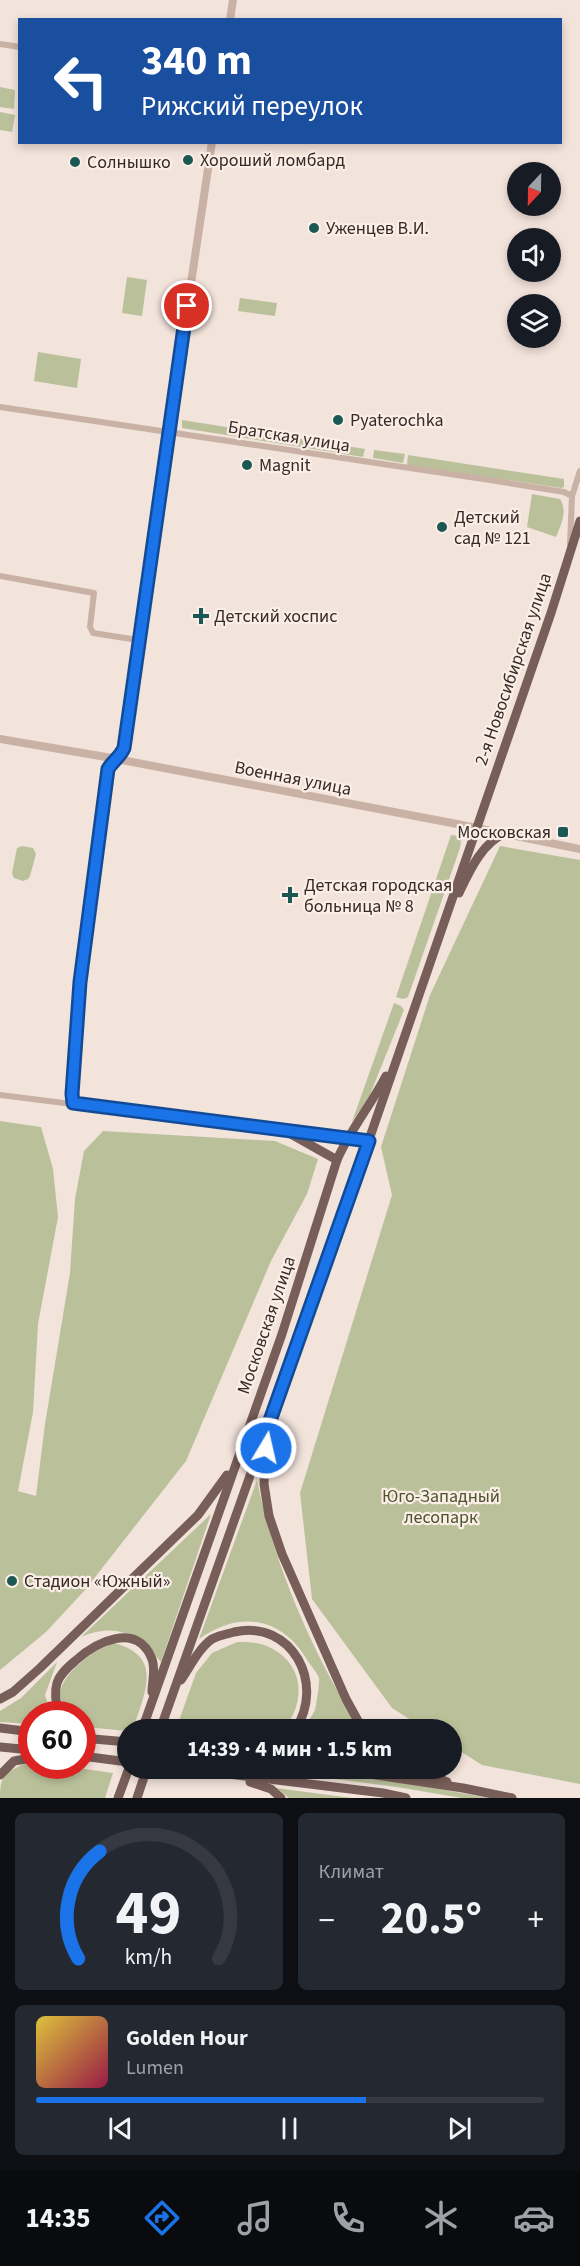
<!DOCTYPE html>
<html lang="ru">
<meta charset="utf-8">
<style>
body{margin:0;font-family:"Source Sans 3",sans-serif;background:#242831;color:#f1f3f6;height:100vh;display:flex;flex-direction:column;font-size:22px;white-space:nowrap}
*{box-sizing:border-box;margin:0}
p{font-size:20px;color:#9ea1a6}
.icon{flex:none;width:33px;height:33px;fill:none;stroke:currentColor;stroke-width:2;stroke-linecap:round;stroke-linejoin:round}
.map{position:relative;height:1798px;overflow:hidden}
.panel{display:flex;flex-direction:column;gap:15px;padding:15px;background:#0d0f14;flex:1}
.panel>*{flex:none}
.banner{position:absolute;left:18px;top:18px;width:544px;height:126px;border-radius:0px;box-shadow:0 3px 9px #0003;background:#1a4fa0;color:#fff;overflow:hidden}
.needle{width:39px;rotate:202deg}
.controls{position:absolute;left:507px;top:162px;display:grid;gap:12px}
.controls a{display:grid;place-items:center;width:54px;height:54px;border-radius:50%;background:#171b24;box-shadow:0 3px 9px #0003;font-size:30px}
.speed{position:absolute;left:18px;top:1701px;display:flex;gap:12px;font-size:30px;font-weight:700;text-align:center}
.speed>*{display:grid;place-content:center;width:78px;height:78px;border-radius:50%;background:#171b24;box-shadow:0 3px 9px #0003;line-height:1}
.speed .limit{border:9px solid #d22;background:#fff;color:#111}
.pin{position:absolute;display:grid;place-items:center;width:51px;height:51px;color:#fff;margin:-26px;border:3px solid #fff;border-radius:50%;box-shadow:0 2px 6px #0007}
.me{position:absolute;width:66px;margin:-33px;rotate:9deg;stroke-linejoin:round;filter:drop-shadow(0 0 4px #0008)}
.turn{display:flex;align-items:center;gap:21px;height:126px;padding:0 24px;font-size:27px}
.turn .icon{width:78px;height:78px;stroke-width:2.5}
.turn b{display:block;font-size:42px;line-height:51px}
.big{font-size:45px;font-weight:700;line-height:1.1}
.panel .widget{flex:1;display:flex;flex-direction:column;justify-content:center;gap:9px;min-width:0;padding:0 21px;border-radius:9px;background:#242831}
.panel .dial{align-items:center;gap:0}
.dial svg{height:156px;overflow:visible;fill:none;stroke:#363941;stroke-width:7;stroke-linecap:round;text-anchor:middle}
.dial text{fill:#f1f3f6;stroke:none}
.song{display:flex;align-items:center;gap:18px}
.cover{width:72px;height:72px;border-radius:9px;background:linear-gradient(135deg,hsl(50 70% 55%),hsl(340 70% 35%))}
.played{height:6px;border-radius:3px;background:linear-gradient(90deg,#1a73e8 65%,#363941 65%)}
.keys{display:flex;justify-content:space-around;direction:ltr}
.heat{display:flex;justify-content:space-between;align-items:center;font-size:33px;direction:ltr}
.panel .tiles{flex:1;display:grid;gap:15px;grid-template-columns:1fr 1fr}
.widget:last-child{grid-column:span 2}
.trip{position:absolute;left:117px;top:1719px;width:345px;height:60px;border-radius:30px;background:#171b24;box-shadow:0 3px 9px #0003;font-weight:700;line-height:60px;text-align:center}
.dock{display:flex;height:96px;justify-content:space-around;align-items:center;background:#090b0e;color:#9ea1a6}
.dock .icon{width:42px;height:42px}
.dock .on{color:#1a73e8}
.dock b{font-size:27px;color:#f1f3f6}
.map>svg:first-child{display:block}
</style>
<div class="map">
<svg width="580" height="1798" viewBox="0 0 580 1798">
<rect width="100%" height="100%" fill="#f2e3db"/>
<g fill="#bac19a">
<polygon points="0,87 15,90 14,109 0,107"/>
<polygon points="0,112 15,115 12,132 0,130"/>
<polygon points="127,277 147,280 142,316 122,313"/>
<polygon points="240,298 277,303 275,316 238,311"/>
<polygon points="38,352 81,359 77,388 34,381"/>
<polygon points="182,420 365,449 363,457 182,428"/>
<polygon points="374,450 405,454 403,463 373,458"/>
<polygon points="408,455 564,479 564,487 561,488 407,465"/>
<path d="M 532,494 L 560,499 C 568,511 561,525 556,537 L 527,527 Z"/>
<polygon points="451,835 458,836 461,840 460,848 408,997 403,999 396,997"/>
<polygon points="22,846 33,848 36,854 30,876 28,879 23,881 14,878 12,873 17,848"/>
<polygon points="500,846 580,860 580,1784 482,1765 452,1746 452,1730 425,1729 392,1708 312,1599 300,1493 392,1195 381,1147 430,995"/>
<polygon points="394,1003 401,1006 404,1010 369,1097 352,1122"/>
<polygon points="0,1121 41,1127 53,1169 58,1217 38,1324 33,1412 18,1491 36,1496 45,1424 70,1273 75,1199 84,1151 103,1131 275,1141 318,1159 307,1194 271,1261 186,1461 85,1590 46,1632 0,1670"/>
<path d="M 257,1480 C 275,1568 313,1654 360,1729 L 302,1729 C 306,1723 312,1717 315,1710 C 316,1706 320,1681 319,1678 C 317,1672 309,1664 306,1658 C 280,1616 238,1611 199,1639 Z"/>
<path d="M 211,1514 L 161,1662 C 139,1634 116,1622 81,1637 Z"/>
<path d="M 237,1642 C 245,1642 253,1642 261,1644 C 302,1657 309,1698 284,1729 L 176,1729 L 196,1673 L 212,1653 Z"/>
<path d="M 114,1643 C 164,1656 145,1693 133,1729 L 127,1731 L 86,1727 L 83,1725 L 82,1714 L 70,1714 C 65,1708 60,1702 60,1693 C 62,1673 96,1648 114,1643 Z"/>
<polygon points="57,1662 45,1695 51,1714 32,1714 31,1724 0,1722 0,1711 21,1698"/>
<path d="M 24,1764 L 64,1766 L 113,1773 L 105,1798 L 0,1798 C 0,1776 4,1773 24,1764 Z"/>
<path d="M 258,1769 C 335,1768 413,1784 488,1798 L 462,1798 L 397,1787 Z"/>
<polygon points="276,1788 352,1798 289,1798"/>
</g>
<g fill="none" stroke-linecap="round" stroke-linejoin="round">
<g stroke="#cab1a6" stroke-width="6">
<polyline points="0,44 20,47"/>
<polyline points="0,407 490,480 564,492 572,496"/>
<polyline points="570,544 572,496 580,471"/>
<polyline points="0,576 94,593 90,627 93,633 138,640"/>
<polyline points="0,1095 369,1141"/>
<polyline points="73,1103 72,1093 80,982 108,769 115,759"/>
</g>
<g stroke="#cab1a6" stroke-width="8">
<polyline points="230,20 233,0"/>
<polyline points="0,739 106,757 457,824 580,849"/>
<polyline points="115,759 121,756 124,748 138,640 212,142"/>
</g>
<g stroke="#785e58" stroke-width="9">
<path d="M 459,893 C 469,872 482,842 506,833"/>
<polyline points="282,1129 337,1160"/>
<polyline points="266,1438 264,1484 269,1516 282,1554 346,1699 363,1730"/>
<path d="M 181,1680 C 190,1667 199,1648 212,1639 C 219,1635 227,1634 234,1632 C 292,1619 326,1684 295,1730"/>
<polyline points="0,1699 13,1692 40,1668 198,1515 227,1475"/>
<path d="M 59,1714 C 56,1704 54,1693 57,1683 C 60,1674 68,1667 75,1661 C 96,1642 137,1621 152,1659 C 156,1670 152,1681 152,1692"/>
<polyline points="0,1728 32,1732"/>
<path d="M 142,1730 L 282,1334 L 337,1160 C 350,1130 371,1105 386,1076"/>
<polyline points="160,1730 372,1131 551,613 580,521"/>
<polyline points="82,1738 128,1742"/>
<polyline points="0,1747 32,1750"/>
<polyline points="82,1756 128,1762"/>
<polyline points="179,1768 383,1793 406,1798"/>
<polyline points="329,1768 463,1788 512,1798"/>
<polyline points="414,1768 447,1782"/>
<polyline points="0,1775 14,1761 32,1758"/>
<polyline points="250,1782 271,1789 281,1798"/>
<polyline points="118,1798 129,1768"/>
<polyline points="137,1798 147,1768"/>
</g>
</g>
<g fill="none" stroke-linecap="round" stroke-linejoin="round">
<g stroke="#114b97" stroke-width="15">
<path id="route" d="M 187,306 L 124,748 C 120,757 113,761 108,769 L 80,982 L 72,1094 L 73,1103 L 369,1141 L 267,1429 L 266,1448"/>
</g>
<use href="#route" stroke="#1a73e8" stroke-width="10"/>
</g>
<g fill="#1c5853" stroke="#faeee7" stroke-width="2">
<circle cx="188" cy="160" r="6"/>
<circle cx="75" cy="162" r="6"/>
<circle cx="314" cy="228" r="6"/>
<circle cx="338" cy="420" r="6"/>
<circle cx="247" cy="465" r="6"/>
<circle cx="442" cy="527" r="6"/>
<path d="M198 607h6v6h6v6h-6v6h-6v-6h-6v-6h6z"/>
<rect x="557" y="826" width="12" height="12" rx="3"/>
<path d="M287 886h6v6h6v6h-6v6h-6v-6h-6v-6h6z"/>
<circle cx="12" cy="1581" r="6"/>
</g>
<g text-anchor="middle" stroke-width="4.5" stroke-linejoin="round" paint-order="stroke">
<g font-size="18" fill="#362a27" stroke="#faeee7" text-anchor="start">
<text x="200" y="166">Хороший ломбард</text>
<text x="87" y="168">Солнышко</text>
<text x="326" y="234">Уженцев В.И.</text>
<text x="350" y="426">Pyaterochka</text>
<text x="259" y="471">Magnit</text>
<text x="454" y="523">Детский<tspan x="454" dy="21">сад № 121</tspan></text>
<text x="214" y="622">Детский хоспис</text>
<text x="551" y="838" text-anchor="end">Московская</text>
<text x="304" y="891">Детская городская<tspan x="304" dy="21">больница № 8</tspan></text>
<text x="24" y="1587">Стадион «Южный»</text>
</g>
<g font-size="18" fill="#362a27" stroke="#faeee7">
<text transform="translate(289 436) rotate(9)" y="6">Братская улица</text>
<text transform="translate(513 669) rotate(-71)" y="6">2-я Новосибирская улица</text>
<text transform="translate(293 778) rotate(11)" y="6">Военная улица</text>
<text transform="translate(266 1325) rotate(-71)" y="6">Московская улица</text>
</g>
<g font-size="18" fill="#4c552b" stroke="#faeee7">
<text x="441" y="1502">Юго-Западный<tspan x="441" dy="21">лесопарк</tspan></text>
</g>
</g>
</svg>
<div class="controls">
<a><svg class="needle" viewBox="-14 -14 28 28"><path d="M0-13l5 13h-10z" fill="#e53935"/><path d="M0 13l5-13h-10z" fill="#9ea1a6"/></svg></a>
<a><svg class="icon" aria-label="sound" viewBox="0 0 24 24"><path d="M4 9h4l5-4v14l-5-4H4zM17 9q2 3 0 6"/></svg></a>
<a><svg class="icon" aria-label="layers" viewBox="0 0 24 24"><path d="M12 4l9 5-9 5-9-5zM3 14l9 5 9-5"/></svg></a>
</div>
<div class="speed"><div class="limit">60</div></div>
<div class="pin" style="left:187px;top:306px;background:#d93025"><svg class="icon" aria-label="arrive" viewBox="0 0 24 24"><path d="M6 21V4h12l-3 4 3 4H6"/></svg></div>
<svg class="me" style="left:266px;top:1448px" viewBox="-20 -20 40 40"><circle r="17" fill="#1a73e8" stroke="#fff" stroke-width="3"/><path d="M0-11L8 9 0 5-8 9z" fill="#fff"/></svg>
<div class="trip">14:39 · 4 мин · 1.5 km</div>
<div class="banner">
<div class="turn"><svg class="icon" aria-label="left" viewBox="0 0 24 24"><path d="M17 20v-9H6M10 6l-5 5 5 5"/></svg><div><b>340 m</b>Рижский переулок</div></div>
</div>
</div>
<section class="panel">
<div class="tiles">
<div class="widget dial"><svg viewBox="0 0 100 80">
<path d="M14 69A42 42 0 1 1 86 69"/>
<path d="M14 69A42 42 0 0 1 25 14" stroke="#1a73e8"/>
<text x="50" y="56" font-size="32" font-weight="700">49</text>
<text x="50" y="72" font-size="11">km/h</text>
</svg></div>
<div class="widget"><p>Климат</p>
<div class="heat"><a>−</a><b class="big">20.5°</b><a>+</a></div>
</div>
<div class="widget">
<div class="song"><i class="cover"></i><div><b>Golden Hour</b><p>Lumen</p></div></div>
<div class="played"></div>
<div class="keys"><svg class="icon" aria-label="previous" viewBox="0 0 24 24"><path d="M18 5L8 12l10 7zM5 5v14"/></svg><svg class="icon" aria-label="pause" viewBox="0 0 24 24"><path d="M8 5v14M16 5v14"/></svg><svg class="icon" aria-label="next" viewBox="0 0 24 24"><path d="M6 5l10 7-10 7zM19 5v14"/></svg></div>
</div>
</div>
</section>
<nav class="dock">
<b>14:35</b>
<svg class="icon on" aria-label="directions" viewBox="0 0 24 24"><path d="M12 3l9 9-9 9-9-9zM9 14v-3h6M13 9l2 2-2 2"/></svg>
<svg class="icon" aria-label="music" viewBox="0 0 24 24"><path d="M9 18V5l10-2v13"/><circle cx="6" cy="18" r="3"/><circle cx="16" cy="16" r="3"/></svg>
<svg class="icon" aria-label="phone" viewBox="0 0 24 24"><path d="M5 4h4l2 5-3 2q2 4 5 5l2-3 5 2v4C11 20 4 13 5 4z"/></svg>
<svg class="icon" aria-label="climate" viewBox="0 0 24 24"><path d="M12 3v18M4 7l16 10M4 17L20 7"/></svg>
<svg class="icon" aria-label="car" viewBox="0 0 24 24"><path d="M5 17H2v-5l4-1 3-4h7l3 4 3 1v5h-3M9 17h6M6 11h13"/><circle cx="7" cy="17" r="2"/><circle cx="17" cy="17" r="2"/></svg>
</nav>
